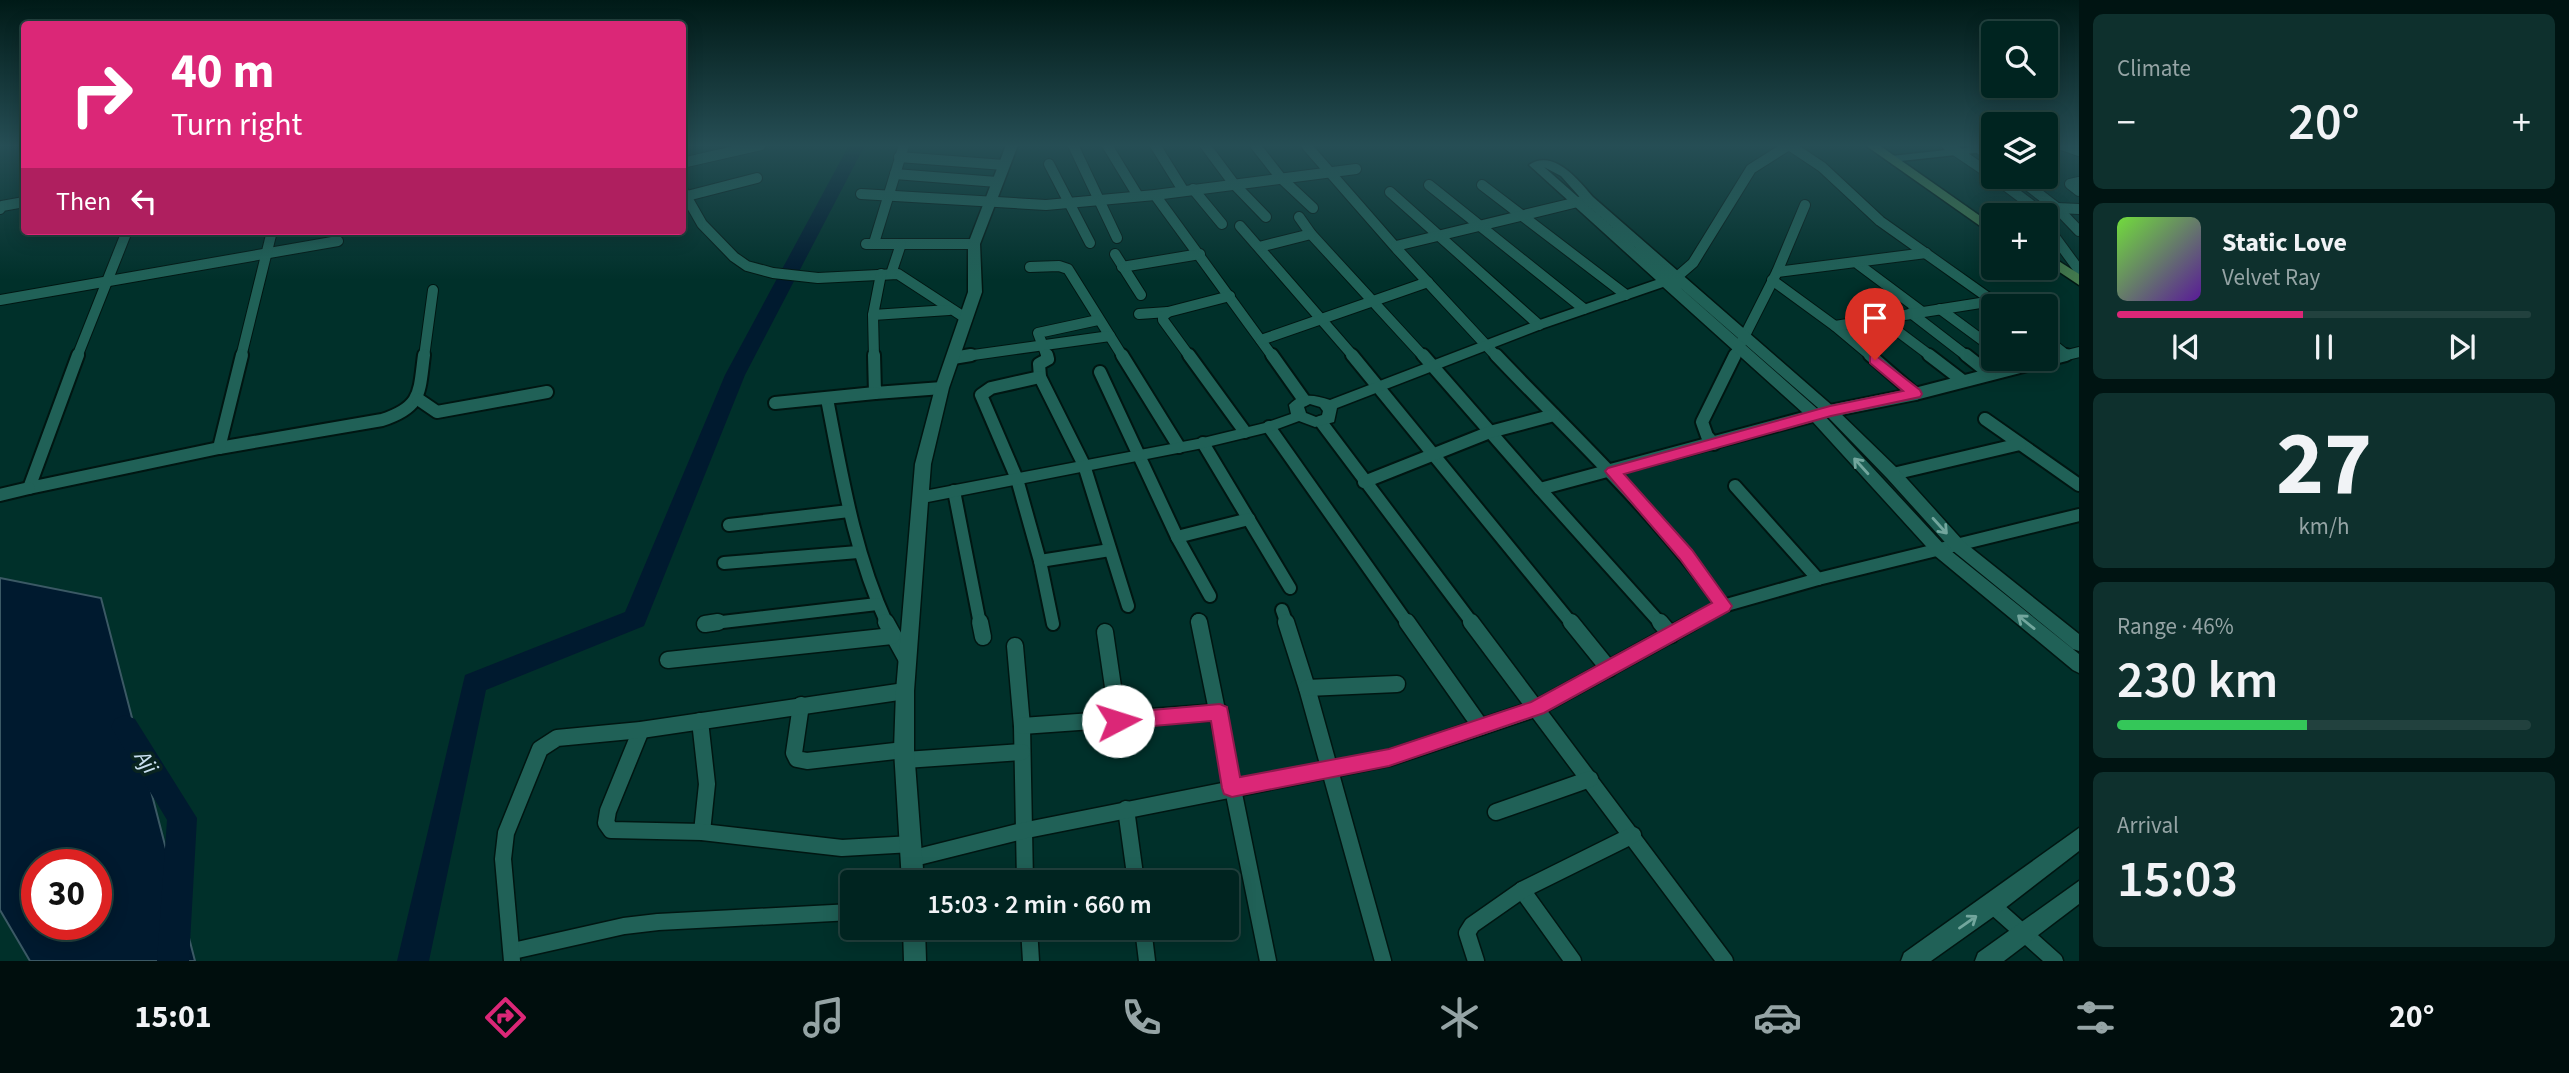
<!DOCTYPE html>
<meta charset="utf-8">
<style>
body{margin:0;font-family:"Source Sans 3",sans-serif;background:#0e302d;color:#f1f3f6;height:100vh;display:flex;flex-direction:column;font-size:26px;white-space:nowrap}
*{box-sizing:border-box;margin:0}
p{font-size:23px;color:#95a4a5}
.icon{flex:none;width:38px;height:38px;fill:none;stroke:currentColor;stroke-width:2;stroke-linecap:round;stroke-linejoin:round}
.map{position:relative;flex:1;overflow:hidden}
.side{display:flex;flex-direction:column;gap:14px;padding:14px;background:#001412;width:490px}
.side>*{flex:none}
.guide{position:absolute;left:21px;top:21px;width:665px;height:214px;border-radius:7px;box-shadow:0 4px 18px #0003,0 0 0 2px #22413e;background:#db2777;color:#fff;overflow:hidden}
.controls{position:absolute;left:1981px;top:21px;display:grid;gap:14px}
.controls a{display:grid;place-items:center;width:77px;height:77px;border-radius:7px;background:#002420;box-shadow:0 4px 18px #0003,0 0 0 2px #22413e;font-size:35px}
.speed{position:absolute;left:21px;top:849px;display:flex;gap:14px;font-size:35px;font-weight:700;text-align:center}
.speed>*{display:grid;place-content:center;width:91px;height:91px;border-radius:50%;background:#002420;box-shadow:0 4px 18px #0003,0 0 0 2px #22413e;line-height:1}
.speed .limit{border:10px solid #d22;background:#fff;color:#111}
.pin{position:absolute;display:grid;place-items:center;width:60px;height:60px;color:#fff;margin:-72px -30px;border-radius:50% 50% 50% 0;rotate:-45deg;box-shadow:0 0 7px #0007}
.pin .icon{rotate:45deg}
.me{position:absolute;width:77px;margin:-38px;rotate:85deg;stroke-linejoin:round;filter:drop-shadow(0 0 5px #0008)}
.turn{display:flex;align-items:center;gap:24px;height:147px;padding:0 35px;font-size:32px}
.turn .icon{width:91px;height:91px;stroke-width:2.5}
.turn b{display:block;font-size:49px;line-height:60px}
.then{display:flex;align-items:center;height:66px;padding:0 35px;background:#0003;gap:14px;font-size:26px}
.big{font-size:52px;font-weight:600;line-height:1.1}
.side .card{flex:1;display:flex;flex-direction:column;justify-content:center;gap:10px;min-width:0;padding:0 24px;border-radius:10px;background:#0e302d}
.side .dial{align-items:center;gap:0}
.dial b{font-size:91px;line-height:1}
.song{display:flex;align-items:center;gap:21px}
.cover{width:84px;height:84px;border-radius:10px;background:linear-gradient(135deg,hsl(100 70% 55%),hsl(270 70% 35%))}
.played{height:7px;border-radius:4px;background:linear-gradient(90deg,#db2777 45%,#22413e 45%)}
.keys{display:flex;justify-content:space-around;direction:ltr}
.heat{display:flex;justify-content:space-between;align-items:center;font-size:38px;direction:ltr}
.charge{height:10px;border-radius:5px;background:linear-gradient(90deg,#34c759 46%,#22413e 0)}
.trip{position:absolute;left:840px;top:870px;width:399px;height:70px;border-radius:7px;background:#002420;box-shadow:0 4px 18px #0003,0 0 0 2px #22413e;font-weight:600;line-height:70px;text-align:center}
.menu{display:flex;height:112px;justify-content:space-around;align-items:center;background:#000e0d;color:#95a4a5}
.menu .icon{width:49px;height:49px}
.menu .selected{color:#db2777}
.menu b{font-size:32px;color:#f1f3f6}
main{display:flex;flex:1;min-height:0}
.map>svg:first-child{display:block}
</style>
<main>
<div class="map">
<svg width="2079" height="961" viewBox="0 0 2079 961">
<rect width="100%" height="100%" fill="#00302a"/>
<path fill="#001a2f" stroke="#3b5965" stroke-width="2" fill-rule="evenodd" d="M 0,578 L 101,598 L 195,961 L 30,961 L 0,910 ZM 37,864 L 96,864 L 96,924 L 37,924 Z"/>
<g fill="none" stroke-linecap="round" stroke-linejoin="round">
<g fill="#001a2f" fill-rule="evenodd">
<polygon points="849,145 865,145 745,375 644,626 486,690 429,961 397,961 465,675 625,612 725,375"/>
<polygon points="125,715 135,719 197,818 189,961 157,961 167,820 111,727 115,719"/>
</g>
<g stroke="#001612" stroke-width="12">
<g id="minor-far2">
<polyline points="1073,145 1117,238"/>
<polyline points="1107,145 1138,196"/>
<polyline points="1155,145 1183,190"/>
<polyline points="1205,145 1234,184 1266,217"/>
<polyline points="1255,145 1281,178 1313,208"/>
<polyline points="1306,145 1397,249 1497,357"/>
<polyline points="1789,145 1822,167 1880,221 2000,306"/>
<polyline points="1947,145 1993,176"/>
<polyline points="1975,145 1993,160"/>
<polyline points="2062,145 2079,151"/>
<polyline points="899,157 1004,165"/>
<polyline points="682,163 761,145"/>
<polyline points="1049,164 1090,243"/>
<polyline points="895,174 997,182"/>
<polyline points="1994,177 2030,204 2039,215"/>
<polyline points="2017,177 2057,208 2079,231"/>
<polyline points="2079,182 2070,184 2079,191"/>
<polyline points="1429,185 1584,309"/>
<polyline points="1482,185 1626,295"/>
<polyline points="682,189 702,224 734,257 747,266 773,273 818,278 898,274 967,319"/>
<polyline points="1193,189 1222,224"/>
<polyline points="1390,192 1539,325"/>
<polyline points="861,194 1046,205 1155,195 1356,169"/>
<polyline points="1155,195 1273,357"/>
<polyline points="687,196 757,178"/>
<polyline points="2057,208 2079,209"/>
<polyline points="0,209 2,206 24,202"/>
<polyline points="1299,217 1311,234 1424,357"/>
<polyline points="2046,225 2079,270"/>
<polyline points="1240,226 1354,357"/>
<polyline points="874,243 904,145"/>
<polyline points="866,244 974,244"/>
<polyline points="1396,246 1586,200"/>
<polyline points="1259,247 1311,234"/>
<polyline points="1115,254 1141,295"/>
<polyline points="1858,264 1921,311"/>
<polyline points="1030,267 1059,266 1068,269 1123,357"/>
<polyline points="1122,267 1200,254"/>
<polyline points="1777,272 1926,253"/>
<polyline points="891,274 901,244"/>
<polyline points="1678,276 1693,263 1751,169 1789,145"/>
<polyline points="1772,280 1835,326 1872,357"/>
<polyline points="0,300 338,241"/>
<polyline points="1940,309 1993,348"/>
<polyline points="1911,313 1968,357"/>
<polyline points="1139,314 1168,312"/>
<polyline points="873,315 949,310"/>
<polyline points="1880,318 1932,357"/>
<polyline points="1835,326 1993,301"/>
<polyline points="2046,339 2066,355"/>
<polyline points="1261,340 1428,282"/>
<polyline points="77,357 127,231"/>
<polyline points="241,357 272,231"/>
<polyline points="424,357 433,290"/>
<polyline points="874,357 873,315 881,274"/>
<polyline points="959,357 1110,336"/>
<polyline points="1047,357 1038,333 1098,320"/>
<polyline points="1190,357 1163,320 1163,316 1168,312 1230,296"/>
<polyline points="1734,357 1777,272 1805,205"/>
<polyline points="2059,357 2079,352"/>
</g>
</g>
<g stroke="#001612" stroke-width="16">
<g id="minor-far1">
<path d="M 78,355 L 29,488 L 219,448 L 382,420 C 422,407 419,393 424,355"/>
<polyline points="874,355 875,393 942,388"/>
<polyline points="1047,355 1048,359 1039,364 1040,377 1084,465 1128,606"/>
<polyline points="1122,355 1179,447"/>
<polyline points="1189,355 1245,432"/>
<polyline points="1272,355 1304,400"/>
<polyline points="1352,355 1572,624"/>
<polyline points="1423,355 1540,489 1830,411 1915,394 2066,355"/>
<path d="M 1496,355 C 1574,437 1657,513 1723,606"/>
<polyline points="1870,355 1915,394"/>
<polyline points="1929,355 1963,381"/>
<polyline points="1966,355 1990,374"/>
<polyline points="953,358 971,355"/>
<polyline points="1100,372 1177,537 1210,596"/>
<polyline points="1040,377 991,388 981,395 1017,479 1040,561 1053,624"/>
<polyline points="418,399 437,412 547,392"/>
<path d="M 827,399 C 842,476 854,552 887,624"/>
<polyline points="775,403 875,393"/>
<polyline points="1985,419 2079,485"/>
<polyline points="1321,422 1473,624"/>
<polyline points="1269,427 1408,624"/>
<polyline points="1203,443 1290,588"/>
<polyline points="1714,444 1707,436 1702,422 1735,355"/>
<polyline points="219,448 242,355"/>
<polyline points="1893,474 2020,444"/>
<polyline points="1364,482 1490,432 1554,415"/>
<polyline points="1735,486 1818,579"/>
<polyline points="1540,489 1661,624"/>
<polyline points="954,491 980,624"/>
<polyline points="0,495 29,488"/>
<polyline points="729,525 849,511"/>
<polyline points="1177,537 1249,519"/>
<polyline points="1040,561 1110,550"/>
<polyline points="724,563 858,552"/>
<polyline points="1282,610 1287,624"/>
<polyline points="1198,620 1199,624"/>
<polyline points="705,624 877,604"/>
<polyline points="1690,624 1723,606 1818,579 2079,515"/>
</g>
</g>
<g stroke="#001612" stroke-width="19">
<g id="minor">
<polyline points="886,622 907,660"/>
<polyline points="980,622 983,637"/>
<polyline points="1199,622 1268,961"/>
<polyline points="1286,622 1307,688 1383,961"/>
<polyline points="1407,622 1481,727"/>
<polyline points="1471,622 1725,961"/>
<polyline points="1571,622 1609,669"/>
<polyline points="1660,622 1671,635"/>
<polyline points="705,624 718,622"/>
<polyline points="1105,632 1118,721"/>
<polyline points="1015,646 1022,726 1025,882"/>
<polyline points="668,660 892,636"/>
<polyline points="1307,688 1397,684"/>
<polyline points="801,705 794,753 797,759 807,761 904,750"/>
<polyline points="700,721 707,784 702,832"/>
<polyline points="1022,726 1220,712"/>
<polyline points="641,730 608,811 606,823 611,830 702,832 842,848 912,844"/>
<polyline points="905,760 1022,752"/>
<polyline points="1126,809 1136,882"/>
<polyline points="1496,812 1590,779"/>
<polyline points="914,858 1022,831 1389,758 1537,708 1693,622"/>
<polyline points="1522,890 1573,961"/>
<polyline points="1992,905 2055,961"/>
<polyline points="1029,928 1031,961"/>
<polyline points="1143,928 1147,961"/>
<polyline points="513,951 624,926 658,922 852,912"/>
<polyline points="512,961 503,859 506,833 540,749 557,738 641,730 905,691"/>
<polyline points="1476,961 1467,933 1472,925 1522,890 1633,835"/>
</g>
</g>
<g stroke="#001612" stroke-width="3">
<g id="tertiary">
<path d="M 1006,145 L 1018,145 L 980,244 L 982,292 L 949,388 L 931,464 L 929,490 L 1203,438 L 1265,423 L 1291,414 L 1289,405 C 1301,392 1314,395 1330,400 L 1534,322 L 1656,280 L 1529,165 C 1554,148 1579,181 1593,197 L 1835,408 L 1899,470 L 1964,542 L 2079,634 L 2079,651 L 2073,649 L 1952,550 L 1887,478 L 1825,414 L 1675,283 L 1822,413 L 1946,547 L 2079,654 L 2079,673 L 2073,670 L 1934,555 L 1812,421 L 1663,287 L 1544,328 L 1337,408 L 1334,422 L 1315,427 L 1299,421 L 1269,432 L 1203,448 L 928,502 L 914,691 L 914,750 L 924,882 L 902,882 L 894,750 L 896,691 L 915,464 L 935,388 L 968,292 L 968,244 ZM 1544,167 L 1561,176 L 1585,203 L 1668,276 ZM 1310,404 L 1320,407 L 1323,411 L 1322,415 L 1316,417 L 1306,413 L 1304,407 Z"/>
<polygon points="1993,145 1993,151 1891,162 1885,159 1891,156"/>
<polygon points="2079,828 2079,851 2000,912 1931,961 1901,961 1904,953"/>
<polygon points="2079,881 2079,904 2004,961 1975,961 1978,953"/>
<polygon points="903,928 925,928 926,961 904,961"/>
</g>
</g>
<g stroke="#001612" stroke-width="3">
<g id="secondary">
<polygon points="1865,145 1879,145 1993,225 1993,235"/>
<polygon points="2046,253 2079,274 2079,285 2046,263"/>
</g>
</g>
<use href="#minor-far2" stroke="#206157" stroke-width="10"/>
<use href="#minor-far1" stroke="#206157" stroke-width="12"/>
<use href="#minor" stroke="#206157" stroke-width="16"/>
<use href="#tertiary" fill="#206157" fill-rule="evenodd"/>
<use href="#secondary" fill="#437a4d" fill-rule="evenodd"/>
</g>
<defs><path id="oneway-shaft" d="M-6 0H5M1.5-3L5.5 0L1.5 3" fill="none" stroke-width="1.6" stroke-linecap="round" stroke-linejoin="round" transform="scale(1.75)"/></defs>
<g stroke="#72a69d">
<use href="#oneway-shaft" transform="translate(1861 466) rotate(-132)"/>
<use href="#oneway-shaft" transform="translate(1940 526) rotate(48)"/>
<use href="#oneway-shaft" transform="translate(2026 622) rotate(-141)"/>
<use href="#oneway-shaft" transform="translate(1968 922) rotate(-35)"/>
</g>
<linearGradient id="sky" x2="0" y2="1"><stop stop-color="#001a17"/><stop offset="0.52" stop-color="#264e55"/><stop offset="1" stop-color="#264e55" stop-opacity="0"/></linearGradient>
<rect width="2079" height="280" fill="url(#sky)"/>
<polygon fill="#db2777" stroke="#8e194d" stroke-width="2" points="1875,355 1920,390 1922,394 1920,397 1831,416 1624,474 1692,550 1732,606 1729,611 1544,713 1389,766 1232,797 1224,794 1222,788 1211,721 1118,729 1111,727 1108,721 1111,715 1118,713 1220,704 1227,707 1240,777 1389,749 1531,702 1712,603 1680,559 1608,475 1605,471 1608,468 1830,406 1903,391 1870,363 1870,356"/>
<g text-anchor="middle" stroke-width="7" stroke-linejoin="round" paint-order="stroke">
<g font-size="23" font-style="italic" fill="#cae0f1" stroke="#092420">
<text transform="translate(147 762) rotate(58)" y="8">Aji</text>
</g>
</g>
</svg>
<div class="controls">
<a><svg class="icon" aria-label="search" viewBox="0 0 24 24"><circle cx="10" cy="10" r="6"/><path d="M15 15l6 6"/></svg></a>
<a><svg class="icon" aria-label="layers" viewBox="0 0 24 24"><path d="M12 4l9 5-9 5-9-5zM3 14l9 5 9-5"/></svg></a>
<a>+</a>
<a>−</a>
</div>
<div class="speed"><div class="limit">30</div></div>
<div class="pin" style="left:1875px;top:360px;background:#d93025"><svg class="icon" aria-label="arrive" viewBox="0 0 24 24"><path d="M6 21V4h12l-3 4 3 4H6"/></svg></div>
<svg class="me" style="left:1118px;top:721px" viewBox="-20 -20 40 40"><circle r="19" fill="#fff"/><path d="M0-13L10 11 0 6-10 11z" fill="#db2777"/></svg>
<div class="trip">15:03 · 2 min · 660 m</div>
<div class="guide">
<div class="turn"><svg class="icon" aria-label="right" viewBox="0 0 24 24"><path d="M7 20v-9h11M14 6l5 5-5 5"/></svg><div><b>40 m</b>Turn right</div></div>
<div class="then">Then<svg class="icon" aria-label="left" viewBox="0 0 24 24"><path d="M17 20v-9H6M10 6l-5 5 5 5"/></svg></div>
</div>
</div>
<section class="side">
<div class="card"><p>Climate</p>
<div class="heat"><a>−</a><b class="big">20°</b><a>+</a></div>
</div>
<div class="card">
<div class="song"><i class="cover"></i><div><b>Static Love</b><p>Velvet Ray</p></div></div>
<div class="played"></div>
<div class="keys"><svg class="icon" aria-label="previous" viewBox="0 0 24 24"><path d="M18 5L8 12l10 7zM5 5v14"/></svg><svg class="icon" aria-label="pause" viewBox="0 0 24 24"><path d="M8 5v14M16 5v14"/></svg><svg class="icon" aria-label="next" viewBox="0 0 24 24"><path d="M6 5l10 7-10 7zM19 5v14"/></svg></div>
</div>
<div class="card dial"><b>27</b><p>km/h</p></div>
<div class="card"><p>Range · 46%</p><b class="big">230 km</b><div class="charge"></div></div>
<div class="card"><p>Arrival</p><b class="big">15:03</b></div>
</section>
</main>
<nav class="menu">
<b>15:01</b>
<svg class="icon selected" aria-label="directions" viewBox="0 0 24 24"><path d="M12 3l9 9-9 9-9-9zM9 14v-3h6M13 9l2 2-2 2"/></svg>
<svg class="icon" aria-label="music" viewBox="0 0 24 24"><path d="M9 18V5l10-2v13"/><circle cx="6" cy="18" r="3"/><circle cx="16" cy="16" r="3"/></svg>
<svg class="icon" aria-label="phone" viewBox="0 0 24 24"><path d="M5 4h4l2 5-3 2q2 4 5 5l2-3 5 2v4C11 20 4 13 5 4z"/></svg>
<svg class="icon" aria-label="climate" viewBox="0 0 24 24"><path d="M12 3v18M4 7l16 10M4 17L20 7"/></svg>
<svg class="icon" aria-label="car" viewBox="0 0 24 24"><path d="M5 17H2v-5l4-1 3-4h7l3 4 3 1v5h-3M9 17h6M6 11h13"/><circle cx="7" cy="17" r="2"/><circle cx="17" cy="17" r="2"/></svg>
<svg class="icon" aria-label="filters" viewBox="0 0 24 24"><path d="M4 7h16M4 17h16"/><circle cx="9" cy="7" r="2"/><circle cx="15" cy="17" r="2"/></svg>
<b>20°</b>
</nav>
